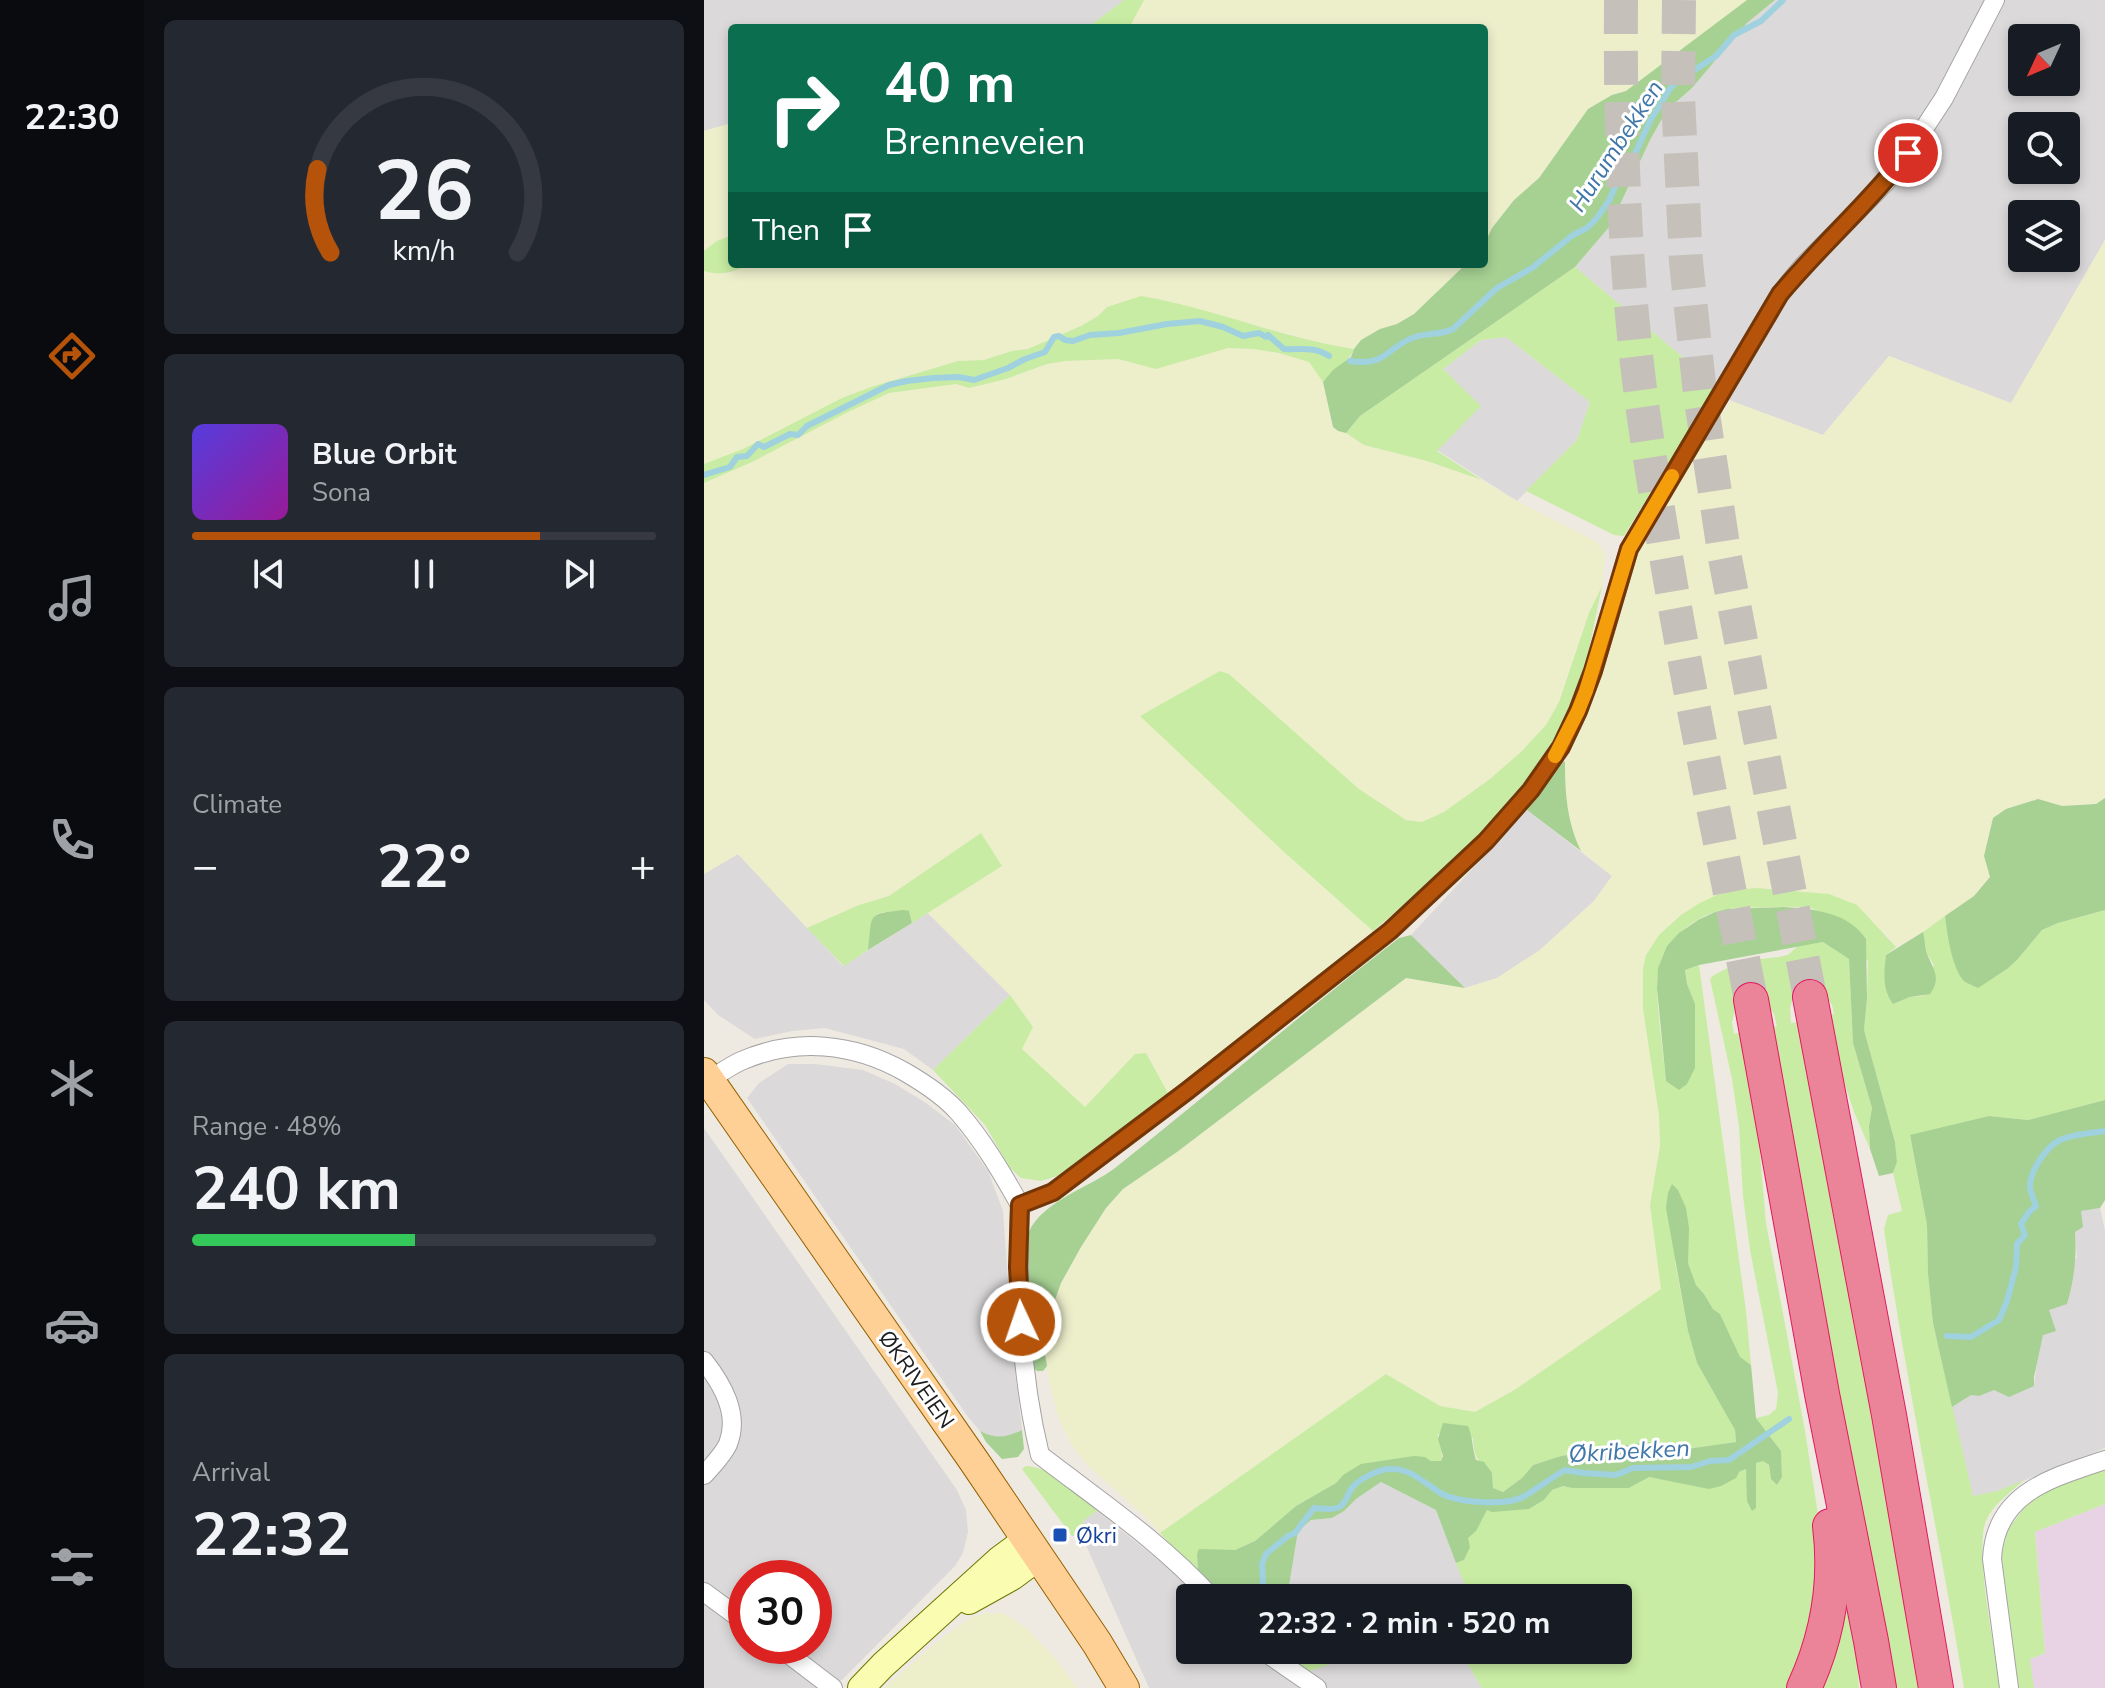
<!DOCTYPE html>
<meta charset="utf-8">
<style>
body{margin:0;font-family:"Nunito Sans",sans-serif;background:#242831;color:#f1f3f6;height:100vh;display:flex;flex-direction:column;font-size:30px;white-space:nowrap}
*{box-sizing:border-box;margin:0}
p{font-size:26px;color:#9ea1a6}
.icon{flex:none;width:44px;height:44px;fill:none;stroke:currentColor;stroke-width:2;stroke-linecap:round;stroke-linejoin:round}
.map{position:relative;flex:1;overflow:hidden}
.side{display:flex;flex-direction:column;gap:20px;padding:20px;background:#0d0f14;width:560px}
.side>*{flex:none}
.banner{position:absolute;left:24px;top:24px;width:760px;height:244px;border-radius:8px;box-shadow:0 4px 12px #0003;background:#0b6e4f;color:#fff;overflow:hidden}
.needle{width:52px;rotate:226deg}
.controls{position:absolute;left:1304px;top:24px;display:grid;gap:16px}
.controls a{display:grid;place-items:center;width:72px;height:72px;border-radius:8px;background:#171b24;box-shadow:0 4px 12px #0003;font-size:40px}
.speed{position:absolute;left:24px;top:1560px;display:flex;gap:16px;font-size:40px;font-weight:700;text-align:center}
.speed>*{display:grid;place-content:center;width:104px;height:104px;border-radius:50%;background:#171b24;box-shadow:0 4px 12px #0003;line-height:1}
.speed .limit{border:12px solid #d22;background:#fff;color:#111}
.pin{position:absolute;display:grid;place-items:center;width:68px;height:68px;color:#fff;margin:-34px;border:4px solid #fff;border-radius:50%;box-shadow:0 2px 8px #0007}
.me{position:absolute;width:88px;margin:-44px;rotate:357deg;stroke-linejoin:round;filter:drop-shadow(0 0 6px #0008)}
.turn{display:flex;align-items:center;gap:28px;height:168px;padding:0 24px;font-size:36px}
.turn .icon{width:104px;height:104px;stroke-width:2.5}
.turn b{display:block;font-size:56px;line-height:68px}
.then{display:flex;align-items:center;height:76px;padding:0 24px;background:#0003;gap:16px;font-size:30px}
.big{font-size:60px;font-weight:700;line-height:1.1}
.side .tile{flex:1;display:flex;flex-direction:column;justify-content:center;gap:12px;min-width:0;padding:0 28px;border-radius:12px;background:#242831}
.side .dial{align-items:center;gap:0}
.dial svg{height:208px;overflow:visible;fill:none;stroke:#363941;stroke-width:7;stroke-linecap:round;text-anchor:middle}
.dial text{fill:#f1f3f6;stroke:none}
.song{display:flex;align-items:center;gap:24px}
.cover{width:96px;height:96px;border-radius:12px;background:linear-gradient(135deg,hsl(250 70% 55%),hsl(300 70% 35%))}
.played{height:8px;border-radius:4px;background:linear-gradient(90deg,#b45309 75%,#363941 75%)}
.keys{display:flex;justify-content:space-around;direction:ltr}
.heat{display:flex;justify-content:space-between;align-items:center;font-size:44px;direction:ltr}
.charge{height:12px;border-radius:6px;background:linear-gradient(90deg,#34c759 48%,#363941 0)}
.trip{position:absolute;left:472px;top:1584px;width:456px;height:80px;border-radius:8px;background:#171b24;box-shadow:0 4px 12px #0003;font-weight:700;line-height:80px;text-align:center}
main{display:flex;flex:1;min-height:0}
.tabs{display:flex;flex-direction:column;width:144px;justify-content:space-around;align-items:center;background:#090b0e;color:#9ea1a6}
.tabs .icon{width:56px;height:56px}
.tabs .active{color:#b45309}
.tabs b{font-size:36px;color:#f1f3f6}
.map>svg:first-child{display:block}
</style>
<main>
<nav class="tabs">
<b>22:30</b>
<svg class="icon active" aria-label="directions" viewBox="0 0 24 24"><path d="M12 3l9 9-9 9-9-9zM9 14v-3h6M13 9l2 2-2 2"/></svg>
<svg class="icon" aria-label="music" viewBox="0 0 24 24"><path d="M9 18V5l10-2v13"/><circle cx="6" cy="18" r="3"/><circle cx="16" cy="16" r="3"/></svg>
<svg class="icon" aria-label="phone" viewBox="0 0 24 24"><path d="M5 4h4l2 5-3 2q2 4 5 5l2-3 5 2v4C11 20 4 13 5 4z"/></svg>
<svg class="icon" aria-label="climate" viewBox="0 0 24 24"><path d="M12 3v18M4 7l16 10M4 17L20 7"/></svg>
<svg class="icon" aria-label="car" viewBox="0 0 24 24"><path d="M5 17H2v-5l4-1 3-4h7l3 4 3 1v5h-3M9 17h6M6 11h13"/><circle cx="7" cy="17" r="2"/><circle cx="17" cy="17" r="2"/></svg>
<svg class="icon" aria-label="filters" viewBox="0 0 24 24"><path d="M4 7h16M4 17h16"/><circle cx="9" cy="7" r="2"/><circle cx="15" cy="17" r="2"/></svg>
</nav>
<section class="side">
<div class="tile dial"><svg viewBox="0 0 100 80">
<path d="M14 69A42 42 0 1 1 86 69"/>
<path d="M14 69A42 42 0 0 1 9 37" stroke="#b45309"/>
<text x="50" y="56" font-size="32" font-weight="700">26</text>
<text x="50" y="72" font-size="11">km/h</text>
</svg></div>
<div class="tile">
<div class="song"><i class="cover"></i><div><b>Blue Orbit</b><p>Sona</p></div></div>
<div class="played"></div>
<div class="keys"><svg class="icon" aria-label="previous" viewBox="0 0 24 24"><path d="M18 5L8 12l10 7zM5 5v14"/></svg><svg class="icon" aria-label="pause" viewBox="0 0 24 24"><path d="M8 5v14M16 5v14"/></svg><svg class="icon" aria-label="next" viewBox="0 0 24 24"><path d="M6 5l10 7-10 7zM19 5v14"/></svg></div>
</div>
<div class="tile"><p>Climate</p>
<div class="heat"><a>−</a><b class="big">22°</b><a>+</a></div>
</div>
<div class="tile"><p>Range · 48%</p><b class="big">240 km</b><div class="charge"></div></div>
<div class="tile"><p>Arrival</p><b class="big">22:32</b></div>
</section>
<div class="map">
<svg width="1401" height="1688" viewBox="0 0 1401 1688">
<rect width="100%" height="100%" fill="#efeae1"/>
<g fill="#dbd9d9" fill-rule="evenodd">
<polygon points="0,0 420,0 383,28 28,28 28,123 0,131"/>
<path d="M 1071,0 L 1401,0 L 1401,240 L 1307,404 L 1185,356 L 1119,435 L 1027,401 L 1012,385 L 871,267 L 906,226 L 946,140 L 963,110 L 988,88 L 1043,23 ZM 1318,38 L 1362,38 L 1362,82 L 1318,82 ZM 1318,126 L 1362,126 L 1362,170 L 1318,170 ZM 1318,214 L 1362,214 L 1362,258 L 1318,258 Z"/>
<polygon points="802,337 886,402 873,440 813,501 733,450 776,406 739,369 777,340"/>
<polygon points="823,810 908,876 890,901 836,950 793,978 761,988 707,935"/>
<polygon points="34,854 139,966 224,913 306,995 229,1070 200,1049 121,1028 88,1031 51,1039 14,1015 0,1000 0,874"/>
<polygon points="84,1064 111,1064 159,1070 191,1084 222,1103 251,1125 284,1171 299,1211 310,1362 318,1430 303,1437 292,1438 276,1431 264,1417 43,1098 55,1083"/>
<path d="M 0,1128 L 253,1490 L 262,1510 L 264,1532 L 259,1553 L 251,1566 L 130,1688 L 0,1688 ZM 42,1578 L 110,1578 L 110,1646 L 42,1646 Z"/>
<polygon points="1396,1208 1401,1231 1401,1448 1294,1491 1269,1497 1248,1407 1267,1395 1275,1396 1290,1389 1330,1386 1334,1354 1345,1310 1373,1257 1371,1232 1376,1211"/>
<polygon points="677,1482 732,1510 766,1598 583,1598 594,1531 607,1520 628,1518 640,1511 652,1499"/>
<polygon points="393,1511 483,1583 496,1598 486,1598 486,1650 755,1650 778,1688 445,1688 378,1536 379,1521"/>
</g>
<polygon fill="#e8d3e4" points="1401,1504 1401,1688 1330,1688 1325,1659 1341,1653 1331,1532"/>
<g fill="#edefcb">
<polygon points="440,0 1043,0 922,91 908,95 884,109 835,178 810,200 788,228 780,245 780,28 425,28"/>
<polygon points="28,123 28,235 13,241 0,251 0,131"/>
<polygon points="1401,240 1401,798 1392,804 1358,806 1334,799 1302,809 1289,818 1280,856 1286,877 1270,896 1219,932 1192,947 1183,935 1125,894 1053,888 1013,895 977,915 955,935 942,955 939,969 939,1009 955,1115 956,1146 946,1205 958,1289 812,1389 771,1412 736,1406 682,1374 456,1533 441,1516 385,1467 367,1444 355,1419 345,1381 341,1355 343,1322 357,1283 377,1247 402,1208 419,1189 473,1152 702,978 761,988 793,978 836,950 890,901 908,876 877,851 868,834 861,791 861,762 933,551 981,470 1027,401 1119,435 1185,356 1307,403"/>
<polygon points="44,264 762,264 710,314 693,324 676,329 657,340 650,349 624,345 458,300 403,307 394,316 377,326 324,349 308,351 280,360 254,361 194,378 39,450 0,464 0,271 15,274 26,273"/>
<polygon points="524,348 550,349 575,353 606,362 619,382 625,403 626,421 634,431 642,433 660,445 723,461 778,480 813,501 893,542 901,554 898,586 885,613 855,702 842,725 818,751 786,779 740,812 718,822 702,820 655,789 525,674 437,715 580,852 669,931 465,1095 443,1054 431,1054 381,1107 318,1049 329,1026 306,995 224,913 298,866 277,833 185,896 155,905 103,928 34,854 0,874 0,483 48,462 144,412 185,393 252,384 265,388 302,379 343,364 361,361 414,359 437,365"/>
<polygon points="282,1613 299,1613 321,1627 352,1659 373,1688 180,1688 238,1638 268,1617"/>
</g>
<g fill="#c8eca3">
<polygon points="420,0 440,0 425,28 383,28"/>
<path d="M 28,235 L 28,264 L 44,264 C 30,273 15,276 0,271 L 0,251 L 13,241 Z"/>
<polygon points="871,267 1012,385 920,536 910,535 822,491 873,440 886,402 802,337 777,340 739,369 777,406 733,451 778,480 723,461 660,445 642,433 656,416"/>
<path d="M 437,296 C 509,308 577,338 650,349 C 645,362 628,372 619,382 L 605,362 L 575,353 L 550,349 L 524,348 L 452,369 L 414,359 L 361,361 L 343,364 L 302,379 L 265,388 L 252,384 L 185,393 L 144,412 L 48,462 L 0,483 L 0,464 L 39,449 L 138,398 L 170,386 L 254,361 L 280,360 L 308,351 L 324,349 L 377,326 L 394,316 L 403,307 Z"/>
<polygon points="898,586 883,659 870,707 839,763 782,829 709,897 669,931 580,852 436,716 516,671 525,674 655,789 702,820 718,822 740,812 786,779 818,751 842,725 855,702 885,613"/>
<path d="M 277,833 L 298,866 L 208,923 L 205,911 C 162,912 170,911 164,950 L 140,966 L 103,928 L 155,905 L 185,896 Z"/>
<path d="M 1053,888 L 1125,894 L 1153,905 L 1192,947 L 1182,955 C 1181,972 1178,989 1189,1004 L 1206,997 L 1219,996 L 1230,965 L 1223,954 L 1219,932 L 1241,916 L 1243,931 L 1274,987 L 1303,969 L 1313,960 L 1338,930 L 1354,923 L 1401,910 L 1401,1100 L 1324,1120 L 1285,1116 L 1206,1136 L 1223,1225 L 1224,1274 L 1229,1323 L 1269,1496 L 1294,1491 L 1320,1480 C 1307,1492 1289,1504 1282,1521 C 1270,1550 1291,1653 1297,1688 L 1260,1688 C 1235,1535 1202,1382 1180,1229 L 1184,1215 L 1198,1211 L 1189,1173 L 1193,1162 L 1191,1142 L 1160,1030 L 1163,999 L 1164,961 C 1155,952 1118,912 1110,909 C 1100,906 1079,907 1067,907 C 1053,908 1038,907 1024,909 C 994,913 965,936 956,964 C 948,986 960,1055 962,1081 L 991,1067 L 991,1004 L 983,984 L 981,970 L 995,965 L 1042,1311 L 1047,1365 L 1036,1358 L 1016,1314 L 1009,1309 L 1000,1294 L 992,1285 L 984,1263 L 983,1246 L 971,1262 L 984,1331 L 993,1363 L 1031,1430 L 1032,1442 L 975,1450 L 960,1448 L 903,1448 L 857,1456 L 829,1465 L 818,1478 L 799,1492 L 789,1488 L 788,1473 C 773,1460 770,1458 769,1438 L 734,1434 C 734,1443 740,1452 737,1461 L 727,1461 L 721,1457 L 639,1475 L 632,1483 L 592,1506 L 551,1541 L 531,1550 L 495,1550 L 493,1554 L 494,1574 L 456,1533 L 682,1374 L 736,1406 L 771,1412 L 812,1389 L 957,1289 L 946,1205 L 956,1146 L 955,1115 L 939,1009 L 939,969 L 942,955 L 955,935 L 977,915 L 994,904 L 1013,895 L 1033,890 Z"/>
<polygon points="1119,942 1145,959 1149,1043 1168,1108 1165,1126 1166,1149 1150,1112 1134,1063 1124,1015 1130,1014 1128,1005 1119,992 1091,993 1086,1007 1087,1023 1094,1022 1219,1688 1186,1688 1065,1028 1073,1026 1070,1014 1060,1000 1032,1004 1028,1023 1030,1034 1036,1032 1054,1131 1062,1223 1101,1431 1114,1514 1117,1573 1114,1596 1086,1688 778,1688 755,1650 914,1650 914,1598 766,1598 752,1563 760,1560 764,1538 783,1510 825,1509 840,1500 848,1490 859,1486 868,1488 925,1488 944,1477 968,1481 1035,1472 1043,1469 1052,1508 1052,1463 1059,1460 1065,1466 1067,1479 1073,1485 1078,1477 1077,1451 1052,1418 1065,1415 1072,1409 1074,1393 1046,1250 1039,1196 1035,1127 1028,1079 1006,979 1010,975 1037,961 1075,957 1084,955 1094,946"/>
<polygon points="306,995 329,1027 318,1049 381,1107 431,1054 442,1053 465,1095 388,1153 353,1176 337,1181 317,1178 306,1168 281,1125 229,1070"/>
<path d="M 322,1466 C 350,1468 376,1490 393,1511 L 379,1521 L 378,1536 L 368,1536 L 318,1469 Z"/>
<polygon points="1401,1468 1401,1504 1331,1532 1341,1653 1326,1659 1330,1688 1315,1688 1296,1561 1304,1529 1321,1507 1338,1494 1361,1482"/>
<polygon points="1143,1588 1154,1671 1155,1688 1111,1688"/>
<polygon points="570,1650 668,1650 606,1671 590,1666"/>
</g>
<g fill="#a6d193">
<polygon points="1043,0 1071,0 1043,23 988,88 963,110 946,140 906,226 871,267 656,416 642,433 634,431 629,427 619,382 629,370 647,357 650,349 657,340 676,329 693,324 710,314 762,264 780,264 780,245 788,228 810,200 835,178 884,109 908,95 922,91"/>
<path d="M 857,760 L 861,762 C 861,794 863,822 877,851 L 823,810 Z"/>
<path d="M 1401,798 L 1401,910 L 1354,923 L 1338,930 L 1313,960 L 1303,969 L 1274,988 C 1272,987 1263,983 1261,982 C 1248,970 1243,933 1241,916 L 1270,896 L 1286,877 L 1280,856 L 1289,818 L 1302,809 L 1334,799 L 1358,806 L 1392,804 Z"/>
<path d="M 1080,907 C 1110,909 1144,912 1162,939 L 1163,999 L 1160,1030 L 1191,1142 L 1193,1162 L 1189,1173 L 1175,1176 L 1166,1149 L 1165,1126 L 1168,1108 L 1149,1043 L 1145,959 L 1119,942 L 995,965 L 981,970 L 983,984 L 991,1004 L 991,1068 L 983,1084 L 975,1090 L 962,1081 L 953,988 L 954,968 L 963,946 L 975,933 L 994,920 L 1011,912 L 1023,909 Z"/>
<path d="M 200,910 L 205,911 L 208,923 L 164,950 C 169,914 161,914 200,910 Z"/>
<path d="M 1219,932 C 1221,939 1221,948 1223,954 C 1229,969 1238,978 1226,994 L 1206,997 L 1189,1004 C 1178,989 1180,972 1182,955 Z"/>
<path d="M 707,935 L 761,988 L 702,978 L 473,1152 L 419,1189 L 402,1208 L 377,1247 L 357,1283 L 343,1322 L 341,1355 L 343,1366 L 339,1371 L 333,1371 L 328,1366 C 325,1331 322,1297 323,1263 C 323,1253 322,1241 325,1232 C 337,1202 388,1186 411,1168 C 507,1092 599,1012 695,938 Z"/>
<path d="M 1401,1100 L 1401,1200 L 1396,1208 L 1377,1211 L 1379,1227 L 1371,1232 C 1373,1257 1370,1280 1363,1304 L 1345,1310 L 1352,1331 L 1339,1335 L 1330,1377 L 1330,1386 L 1305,1397 L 1290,1390 L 1275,1396 L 1267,1395 L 1248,1407 L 1229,1323 L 1224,1274 L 1223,1225 L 1206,1135 L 1285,1116 L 1324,1120 Z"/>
<path d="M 968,1184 L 974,1190 L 982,1208 L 985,1228 L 984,1263 L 992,1285 L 1000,1294 L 1009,1309 L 1016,1314 L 1036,1357 L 1047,1365 L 1052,1418 L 1077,1451 L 1078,1477 L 1073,1485 L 1067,1479 L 1065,1465 L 1059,1461 L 1052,1463 L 1052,1508 L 1048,1511 L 1043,1501 L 1042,1469 L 1035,1472 L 1032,1478 L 1017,1486 L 1005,1489 L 945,1477 L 925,1488 L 868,1488 L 859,1486 L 848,1490 L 840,1500 L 825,1509 L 788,1512 L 783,1510 L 772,1531 L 764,1538 L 766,1547 L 760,1560 L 752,1563 L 732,1510 L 677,1482 L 652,1499 L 640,1511 L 628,1518 L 607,1520 L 594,1531 L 583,1598 L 518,1598 L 494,1574 L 493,1554 L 495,1549 L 531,1550 L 551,1541 L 592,1506 L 632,1483 L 639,1475 L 657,1464 L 710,1456 L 721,1457 L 727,1461 L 737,1461 L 739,1456 L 734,1439 L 739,1423 L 764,1426 C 769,1438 768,1448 772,1460 L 780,1462 L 788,1473 L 789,1488 L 799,1492 L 818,1478 L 829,1465 L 857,1456 L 943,1442 L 975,1450 L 1032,1442 L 1031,1430 L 993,1363 L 984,1331 L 962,1208 L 964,1193 Z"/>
<path d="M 318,1430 L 320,1449 L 314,1457 L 298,1459 L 282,1442 L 276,1431 C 292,1439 301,1438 318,1430 Z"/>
</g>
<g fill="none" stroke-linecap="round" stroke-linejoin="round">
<g stroke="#9fd1df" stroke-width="6">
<path d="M 646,361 C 684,367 683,346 711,337 C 723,333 737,335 749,329 L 793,288 L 828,268 L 869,235 L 883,228 L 892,219 L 905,201 L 911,187 L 922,173 L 946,121 L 965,90 L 972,82 L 1012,56 L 1030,35 L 1057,21 L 1079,0"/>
<path d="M 0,475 L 26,467 L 33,457 L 43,456 L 54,444 L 60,447 L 86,434 L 94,435 L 103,426 L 185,385 L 203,381 L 229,378 L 255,377 L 270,380 L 304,368 L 321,359 L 341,352 L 350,337 L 355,336 L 361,340 L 369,341 L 386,335 L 415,333 L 463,324 L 496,321 L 519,327 L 539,336 L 555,333 L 562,337 L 564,335 L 580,349 C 597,350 610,346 625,356"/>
<path d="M 1243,1336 L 1267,1337 L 1295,1320 L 1303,1301 L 1312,1267 L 1313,1244 L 1321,1235 L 1317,1224 L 1325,1212 L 1332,1206 C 1330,1200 1327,1194 1326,1188 C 1325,1172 1342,1147 1356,1140 C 1369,1134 1387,1133 1401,1131"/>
<path d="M 555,1598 L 559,1581 L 558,1564 L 562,1554 L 584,1536 L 591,1533 L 610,1508 C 617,1508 628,1511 635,1507 C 643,1503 643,1494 648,1488 C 655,1479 675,1469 686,1469 C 706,1468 719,1482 735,1492 C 751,1503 802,1506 819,1497 C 833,1489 847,1478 861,1470 L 879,1473 L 912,1475 L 929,1468 L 987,1467 L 1006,1461 L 1025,1460 L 1085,1419"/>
</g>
<g stroke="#c5c1ba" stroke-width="34" stroke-dasharray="34 17" stroke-linecap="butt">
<path d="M 917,0 C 916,137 920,275 939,411 C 967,608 1009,804 1047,1000"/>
<polyline points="975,0 974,96 982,262 996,394 1021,558 1106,997"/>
</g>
<g stroke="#a3a3a3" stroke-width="20">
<g id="street">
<path d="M 5,1080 C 15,1074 26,1066 37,1061 C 92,1037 150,1043 201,1072 C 220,1083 241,1097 255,1113 C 280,1142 298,1173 316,1205 L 349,1192 L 483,1091 L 686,931 L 782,841 L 827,790 L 857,747 L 874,711 L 889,671 L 925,549 L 1076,294 L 1098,267 L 1182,182 L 1204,153 L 1240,98 L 1291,0"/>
<path d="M 316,1205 C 313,1289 316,1373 336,1455 C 396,1501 457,1542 508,1598"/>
<path d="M 0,1361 C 18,1384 36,1414 24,1444 C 19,1455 8,1466 0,1475"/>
<polyline points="0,1592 42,1623"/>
<polyline points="74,1646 129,1688"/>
<polyline points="558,1650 613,1688"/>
<path d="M 1305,1688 L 1288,1559 C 1291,1492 1348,1478 1401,1460"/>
</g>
</g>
<g stroke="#6c7700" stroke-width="28">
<g id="secondary">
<polyline points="265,1601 308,1577 335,1557"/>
<polyline points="157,1688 179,1665 296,1559 323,1539"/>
</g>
</g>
<g stroke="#956200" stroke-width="32">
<polyline id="primary" points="0,1073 270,1461 393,1643 420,1688"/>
</g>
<g stroke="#e21961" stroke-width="36">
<g id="highway">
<polyline points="1106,997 1185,1415 1232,1688"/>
<polyline points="1047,1000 1118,1394 1167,1641 1175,1688"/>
<path d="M 1100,1688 C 1124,1636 1133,1582 1126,1526"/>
</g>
</g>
<use href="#street" stroke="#fff" stroke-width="18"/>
<use href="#secondary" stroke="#fafdb1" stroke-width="26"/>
<use href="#primary" stroke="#ffd096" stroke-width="30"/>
<use href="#highway" stroke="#eb8498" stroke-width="34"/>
</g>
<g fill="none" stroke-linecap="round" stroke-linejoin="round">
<g stroke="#753606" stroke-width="20">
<path id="route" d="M 317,1322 L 314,1267 L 316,1205 L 349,1192 L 483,1091 L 686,931 L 782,841 L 827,790 L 857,747 L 874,711 L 889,671 L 925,549 L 1076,294 C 1117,245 1165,203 1204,153"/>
</g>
<use href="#route" stroke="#b45309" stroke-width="14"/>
<polyline stroke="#f59e0b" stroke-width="14" points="851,756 874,711 882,691 925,549 968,476"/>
</g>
<rect fill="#1a4fb4" stroke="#fff" stroke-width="3" x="348" y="1527" width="16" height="16" rx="4"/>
<g text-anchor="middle" stroke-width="6" stroke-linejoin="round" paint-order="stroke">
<g font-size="22" fill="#1c1c1c" stroke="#fff">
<text transform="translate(213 1379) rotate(55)" y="8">ØKRIVEIEN</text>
</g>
<g font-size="22" fill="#164399" stroke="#fff" text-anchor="start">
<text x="372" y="1543">Økri</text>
</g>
<g font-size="24" font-style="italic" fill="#4177a9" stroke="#fff">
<text transform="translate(912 146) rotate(-57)" y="8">Hurumbekken</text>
<text transform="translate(925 1451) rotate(-3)" y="8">Økribekken</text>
</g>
</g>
</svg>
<div class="controls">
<a><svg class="needle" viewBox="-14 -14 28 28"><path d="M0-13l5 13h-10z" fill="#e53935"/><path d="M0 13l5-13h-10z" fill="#9ea1a6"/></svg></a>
<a><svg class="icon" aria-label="search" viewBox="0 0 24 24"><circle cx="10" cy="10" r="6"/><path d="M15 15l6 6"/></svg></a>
<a><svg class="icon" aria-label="layers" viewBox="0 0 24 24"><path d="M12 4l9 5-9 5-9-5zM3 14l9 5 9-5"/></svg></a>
</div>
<div class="speed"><div class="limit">30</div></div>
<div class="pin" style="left:1204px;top:153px;background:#d93025"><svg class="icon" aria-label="arrive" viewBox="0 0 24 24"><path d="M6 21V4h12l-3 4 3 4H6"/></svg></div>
<svg class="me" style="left:317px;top:1322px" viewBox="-20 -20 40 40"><circle r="17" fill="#b45309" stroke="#fff" stroke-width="3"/><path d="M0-11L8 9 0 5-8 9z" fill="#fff"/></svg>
<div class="trip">22:32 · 2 min · 520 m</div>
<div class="banner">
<div class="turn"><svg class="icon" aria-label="right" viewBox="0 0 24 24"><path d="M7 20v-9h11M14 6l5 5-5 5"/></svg><div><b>40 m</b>Brenneveien</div></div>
<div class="then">Then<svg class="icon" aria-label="arrive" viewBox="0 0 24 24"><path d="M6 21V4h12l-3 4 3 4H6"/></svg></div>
</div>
</div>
</main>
